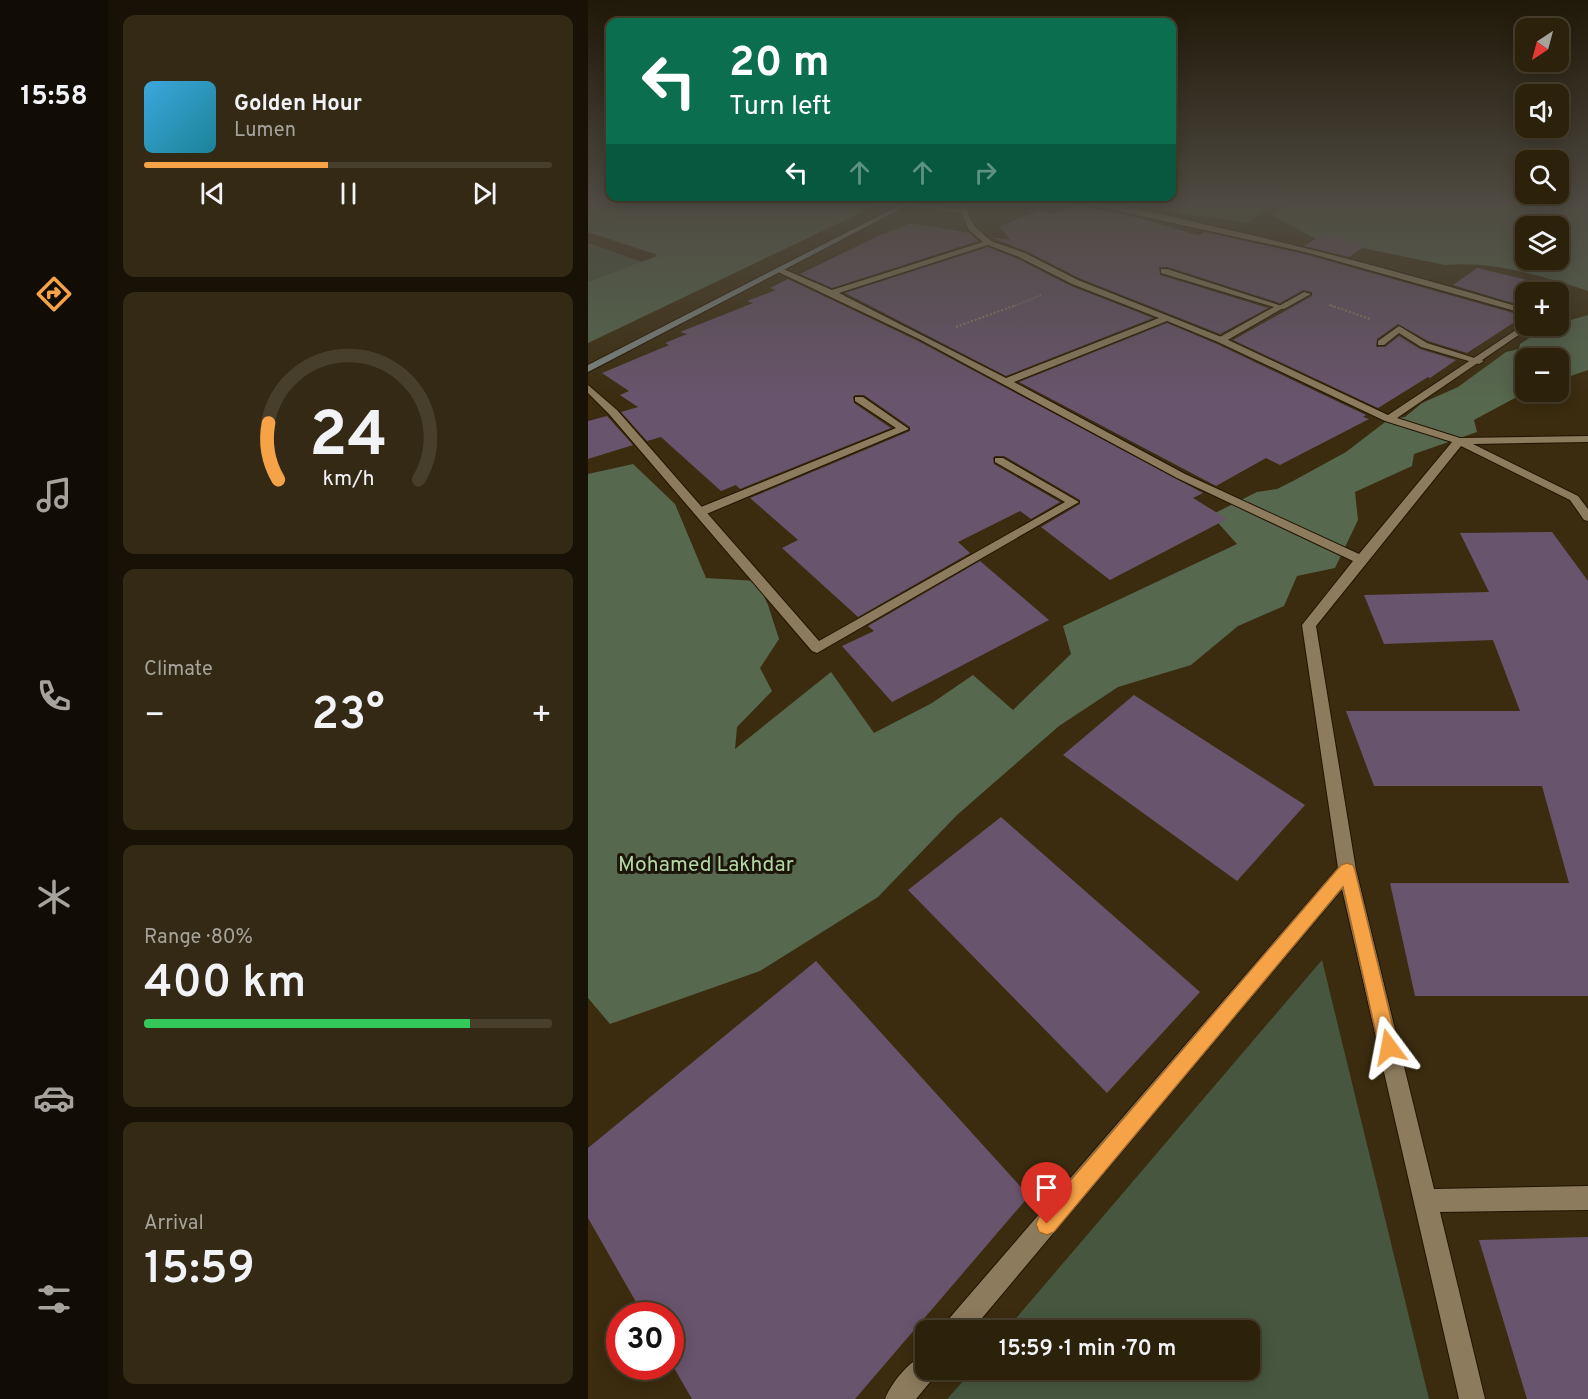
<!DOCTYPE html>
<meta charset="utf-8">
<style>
body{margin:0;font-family:Overpass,sans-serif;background:#342914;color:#f1f3f6;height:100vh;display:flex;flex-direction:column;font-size:22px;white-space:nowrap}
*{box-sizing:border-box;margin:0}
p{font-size:20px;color:#a6a39d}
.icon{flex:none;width:33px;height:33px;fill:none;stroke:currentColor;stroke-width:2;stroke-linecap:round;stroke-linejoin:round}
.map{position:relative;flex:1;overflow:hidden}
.drawer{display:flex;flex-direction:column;gap:15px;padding:15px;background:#181206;width:480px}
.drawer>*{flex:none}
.banner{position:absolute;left:18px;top:18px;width:570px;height:183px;border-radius:12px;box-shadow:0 3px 15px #0003,0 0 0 2px #483e2c;background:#0b6e4f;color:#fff;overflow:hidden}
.needle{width:39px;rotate:216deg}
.buttons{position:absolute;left:927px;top:18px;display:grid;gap:12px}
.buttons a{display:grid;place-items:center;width:54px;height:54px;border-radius:12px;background:#2c210b;box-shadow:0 3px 15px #0003,0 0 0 2px #483e2c;font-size:30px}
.speed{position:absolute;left:18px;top:1302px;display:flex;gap:12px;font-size:30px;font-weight:700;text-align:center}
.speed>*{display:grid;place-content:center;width:78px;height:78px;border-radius:50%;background:#2c210b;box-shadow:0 3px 15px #0003,0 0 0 2px #483e2c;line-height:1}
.speed .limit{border:9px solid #d22;background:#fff;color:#111}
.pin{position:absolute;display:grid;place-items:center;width:51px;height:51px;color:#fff;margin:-62px -26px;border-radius:50% 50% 50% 0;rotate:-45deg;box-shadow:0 0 6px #0007}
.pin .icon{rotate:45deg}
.me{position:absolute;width:66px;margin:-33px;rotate:347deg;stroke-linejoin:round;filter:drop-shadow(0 0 4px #0008)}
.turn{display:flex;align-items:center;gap:21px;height:126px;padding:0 24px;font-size:27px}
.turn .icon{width:78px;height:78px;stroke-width:2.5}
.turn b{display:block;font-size:42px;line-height:51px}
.lanes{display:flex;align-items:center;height:57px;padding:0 24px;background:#0003;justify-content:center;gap:30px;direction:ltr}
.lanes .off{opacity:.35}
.big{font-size:45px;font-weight:600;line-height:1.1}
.drawer .widget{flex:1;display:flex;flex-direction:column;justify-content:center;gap:9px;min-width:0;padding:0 21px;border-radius:12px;background:#342914}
.drawer .dial{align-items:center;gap:0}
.dial svg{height:156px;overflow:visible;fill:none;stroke:#483e2c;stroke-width:7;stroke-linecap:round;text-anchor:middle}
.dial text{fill:#f1f3f6;stroke:none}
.song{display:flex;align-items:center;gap:18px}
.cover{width:72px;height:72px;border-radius:9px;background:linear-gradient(135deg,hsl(200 70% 55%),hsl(190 70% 35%))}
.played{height:6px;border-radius:3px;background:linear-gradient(90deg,#f5a346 45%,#483e2c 45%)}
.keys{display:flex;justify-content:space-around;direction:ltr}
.heat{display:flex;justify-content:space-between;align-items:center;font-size:33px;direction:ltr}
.charge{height:9px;border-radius:4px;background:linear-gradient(90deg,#34c759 80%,#483e2c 0)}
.trip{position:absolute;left:327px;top:1320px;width:345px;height:60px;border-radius:12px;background:#2c210b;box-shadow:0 3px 15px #0003,0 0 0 2px #483e2c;font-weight:600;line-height:60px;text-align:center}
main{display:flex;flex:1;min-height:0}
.dock{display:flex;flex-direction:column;width:108px;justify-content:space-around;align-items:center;background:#120d04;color:#a6a39d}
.dock .icon{width:42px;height:42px}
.dock .active{color:#f5a346}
.dock b{font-size:27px;color:#f1f3f6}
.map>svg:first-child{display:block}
</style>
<main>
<nav class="dock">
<b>15:58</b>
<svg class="icon active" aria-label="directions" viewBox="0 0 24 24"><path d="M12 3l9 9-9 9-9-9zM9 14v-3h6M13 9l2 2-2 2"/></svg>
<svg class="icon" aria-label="music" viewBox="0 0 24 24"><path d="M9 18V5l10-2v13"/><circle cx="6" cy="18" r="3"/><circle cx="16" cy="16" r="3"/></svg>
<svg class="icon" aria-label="phone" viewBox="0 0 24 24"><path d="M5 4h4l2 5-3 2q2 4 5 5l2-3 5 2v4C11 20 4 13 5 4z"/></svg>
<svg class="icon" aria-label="climate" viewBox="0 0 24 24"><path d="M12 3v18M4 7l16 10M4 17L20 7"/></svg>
<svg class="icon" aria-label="car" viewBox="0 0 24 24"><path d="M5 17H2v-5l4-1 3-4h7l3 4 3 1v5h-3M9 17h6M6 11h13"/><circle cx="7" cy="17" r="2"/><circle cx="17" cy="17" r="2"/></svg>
<svg class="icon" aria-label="filters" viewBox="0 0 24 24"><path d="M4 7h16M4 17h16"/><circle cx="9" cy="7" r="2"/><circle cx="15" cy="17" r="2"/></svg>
</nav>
<section class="drawer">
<div class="widget">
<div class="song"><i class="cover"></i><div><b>Golden Hour</b><p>Lumen</p></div></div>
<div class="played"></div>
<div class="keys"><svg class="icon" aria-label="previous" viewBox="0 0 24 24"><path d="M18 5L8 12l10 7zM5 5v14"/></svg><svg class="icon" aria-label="pause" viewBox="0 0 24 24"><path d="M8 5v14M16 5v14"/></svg><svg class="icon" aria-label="next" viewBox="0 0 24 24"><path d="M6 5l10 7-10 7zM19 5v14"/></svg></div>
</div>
<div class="widget dial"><svg viewBox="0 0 100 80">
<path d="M14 69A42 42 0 1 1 86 69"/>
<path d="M14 69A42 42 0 0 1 9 40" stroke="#f5a346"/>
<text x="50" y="56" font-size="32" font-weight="700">24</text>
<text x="50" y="72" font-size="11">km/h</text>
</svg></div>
<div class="widget"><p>Climate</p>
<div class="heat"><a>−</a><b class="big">23°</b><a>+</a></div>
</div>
<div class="widget"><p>Range · 80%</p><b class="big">400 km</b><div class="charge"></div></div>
<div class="widget"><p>Arrival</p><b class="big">15:59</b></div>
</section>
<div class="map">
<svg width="1000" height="1399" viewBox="0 0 1000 1399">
<rect width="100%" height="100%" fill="#3b2c0f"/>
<g fill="#47573f">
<polygon points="524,203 682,203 661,223"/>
<polygon points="0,243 57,263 0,283"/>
<polygon points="734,960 841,1399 359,1399 385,1370 662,1370 662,1330 418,1330"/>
</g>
<g fill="#56684e" fill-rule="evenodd">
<polygon points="0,203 293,203 0,343 0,282 69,256 67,254 0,232"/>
<path d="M 697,203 L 1000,203 L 1000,291 C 954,276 906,261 857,265 L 726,238 L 684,215 ZM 938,226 L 970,226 L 970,260 L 938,260 Z"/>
<polygon points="1000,315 1000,370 971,380 970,358 938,358 938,392 886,420 889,432 826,454 824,466 767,492 770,520 747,568 709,576 696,606 650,626 603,665 530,687 471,726 369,815 290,897 172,971 22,1024 0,998 0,474 45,464 87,504 118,578 169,581 180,605 191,639 172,668 184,691 149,727 147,749 243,672 286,733 344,703 385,675 425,710 483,654 475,626 649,544 623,515 669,492 689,489 705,481 758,452 801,419 817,417 834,403 870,387 918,352 931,349 932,344 960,326 970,326 971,319 983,320"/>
</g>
<g fill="#69546d">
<polygon points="488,205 547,217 610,235 617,232 716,254 936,316 879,353 840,341 810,324 789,339 788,347 797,347 811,336 832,349 868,360 842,378 840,377 790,408 645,340 724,296 724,292 715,290 692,303 580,267 571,267 572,275 680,308 632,334 491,278 438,251 402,237 422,240 412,226 452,211 464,214"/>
<polygon points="323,223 382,233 390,241 244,288 212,274 290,236"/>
<polygon points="734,235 778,245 761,257 716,246"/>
<polygon points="400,247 430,259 483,286 565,318 418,376 257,293"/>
<polygon points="889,268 935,279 975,289 970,292 938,292 938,307 865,285"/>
<polygon points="200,279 330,341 615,493 605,498 639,519 522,580 453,527 492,504 492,500 416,456 407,456 405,458 406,464 472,502 443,519 432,511 370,542 382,553 270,617 194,548 210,540 162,498 322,431 322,427 276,395 267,395 265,397 266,403 303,428 152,489 148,485 133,491 73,437 59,441 33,412 50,407 32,395 41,391 14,373 81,345 77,343 99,334 92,332 165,303 159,301 188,290 182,288"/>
<polygon points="579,323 629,344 778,415 775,417 781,419 692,465 678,458 628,486 431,382"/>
<polygon points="19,416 45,445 0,459 0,421"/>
<polygon points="964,532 1000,581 1000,996 827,996 802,883 981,883 954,786 786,786 758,711 932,711 905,640 796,644 776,595 901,592 872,533"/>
<polygon points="392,561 461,620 304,702 254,646 286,631 280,626"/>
<polygon points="546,695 717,805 649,881 475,755"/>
<polygon points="413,817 612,992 519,1093 320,890"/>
<polygon points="228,961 441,1196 267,1399 104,1399 82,1361 82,1316 56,1316 0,1218 0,1148"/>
<polygon points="1000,1237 1000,1399 939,1399 891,1240"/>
</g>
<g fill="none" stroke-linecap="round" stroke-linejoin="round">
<g stroke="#221400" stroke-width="2">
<g id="service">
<polygon points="573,269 579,269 697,307 636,342 630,342 630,338 686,307 573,273"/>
<polygon points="811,326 839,343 896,361 891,364 833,347 811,333 796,345 790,345 790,341"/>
<polygon points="267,397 275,397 321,429 116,515 108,515 108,509 308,428 267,401"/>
</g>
</g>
<g stroke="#221400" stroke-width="2">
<g id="minor">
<path d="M 368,203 L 374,203 L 381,212 L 380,214 L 387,227 L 403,241 L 437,253 L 490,280 L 636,338 L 800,415 L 937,324 L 944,326 L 809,418 L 872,438 L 1000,436 L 1000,442 L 885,444 L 990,496 L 1000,509 L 1000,521 L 996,520 L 982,500 L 873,446 L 728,626 L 768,870 L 846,1189 L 1000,1186 L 1000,1210 L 852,1212 L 897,1399 L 871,1399 L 754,889 L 384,1330 L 355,1330 L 359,1321 L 750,868 L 714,625 L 765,561 L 589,478 L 331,339 L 186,270 L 193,268 L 244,290 L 395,242 L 381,230 L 373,213 L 314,205 L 317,203 L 371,209 ZM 400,245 L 431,257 L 484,284 L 571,318 L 418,378 L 251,293 ZM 579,321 L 630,342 L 797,421 L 864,442 L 771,554 L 597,474 L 426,382 Z"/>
<path d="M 493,203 C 537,203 585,217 628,227 C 732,250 835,278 938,309 L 938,314 L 717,252 Z"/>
<polygon points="716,292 723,294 696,309 689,307"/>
<polygon points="0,385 29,410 231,641 477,502 407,462 407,458 415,458 491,502 229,653 224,651 21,414 0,393"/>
<path d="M 338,1354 L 338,1370 L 350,1370 L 347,1376 L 328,1399 L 297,1399 C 303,1383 321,1361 338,1354 Z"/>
</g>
</g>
<g stroke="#221400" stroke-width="2">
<polygon id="secondary" points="316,203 324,203 0,372 0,365"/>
</g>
<g stroke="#8e826b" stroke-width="1.5" stroke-dasharray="1.5 1.5" stroke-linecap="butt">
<polyline points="741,305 747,307"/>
<polyline points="424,307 453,295"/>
</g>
<g stroke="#8e826b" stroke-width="2" stroke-dasharray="2 2" stroke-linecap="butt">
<polyline points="742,305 782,319"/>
<polyline points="368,327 428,305"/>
</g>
<use href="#service" fill="#8c7b5d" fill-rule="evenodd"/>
<use href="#minor" fill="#8c7b5d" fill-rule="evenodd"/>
<use href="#secondary" fill="#7d8781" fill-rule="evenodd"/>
</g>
<linearGradient id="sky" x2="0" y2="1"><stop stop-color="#201808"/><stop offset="0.51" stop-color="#4f4b42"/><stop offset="1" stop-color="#4f4b42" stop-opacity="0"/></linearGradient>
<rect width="1000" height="399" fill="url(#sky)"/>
<polygon fill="#f5a346" stroke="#9f6a2e" stroke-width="1.5" points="759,863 765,865 767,870 810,1047 807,1053 801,1056 794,1053 791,1047 755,887 466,1232 459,1235 451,1232 448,1224 451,1217 753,865"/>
<g text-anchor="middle" stroke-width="6" stroke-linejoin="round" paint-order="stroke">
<g font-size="21" fill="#b4d6a4" stroke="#1c160a">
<text x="118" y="871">Mohamed Lakhdar</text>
</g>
</g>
</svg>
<div class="buttons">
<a><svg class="needle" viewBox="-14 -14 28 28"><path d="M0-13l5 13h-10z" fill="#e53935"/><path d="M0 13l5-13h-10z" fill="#a6a39d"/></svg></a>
<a><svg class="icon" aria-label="sound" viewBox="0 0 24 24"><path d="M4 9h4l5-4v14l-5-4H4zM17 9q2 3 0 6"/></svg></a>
<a><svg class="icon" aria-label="search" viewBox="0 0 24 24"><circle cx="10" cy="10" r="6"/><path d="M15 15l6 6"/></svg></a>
<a><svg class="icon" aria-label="layers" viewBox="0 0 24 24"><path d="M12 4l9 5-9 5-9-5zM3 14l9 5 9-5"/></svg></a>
<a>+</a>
<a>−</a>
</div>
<div class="speed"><div class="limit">30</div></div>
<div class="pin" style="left:459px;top:1224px;background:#d93025"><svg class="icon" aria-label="arrive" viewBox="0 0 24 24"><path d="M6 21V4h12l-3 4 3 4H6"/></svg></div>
<svg class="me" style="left:801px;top:1047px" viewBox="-20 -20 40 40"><path d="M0-17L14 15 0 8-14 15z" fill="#f5a346" stroke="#fff" stroke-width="4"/></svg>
<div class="trip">15:59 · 1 min · 70 m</div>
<div class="banner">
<div class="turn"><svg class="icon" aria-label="left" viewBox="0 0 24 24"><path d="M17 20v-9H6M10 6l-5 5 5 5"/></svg><div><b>20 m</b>Turn left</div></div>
<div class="lanes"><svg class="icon" aria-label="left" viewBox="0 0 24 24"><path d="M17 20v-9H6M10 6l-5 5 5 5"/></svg><svg class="icon off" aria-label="ahead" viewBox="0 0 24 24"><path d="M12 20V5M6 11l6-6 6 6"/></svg><svg class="icon off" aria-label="ahead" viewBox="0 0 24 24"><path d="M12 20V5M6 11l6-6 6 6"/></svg><svg class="icon off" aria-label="right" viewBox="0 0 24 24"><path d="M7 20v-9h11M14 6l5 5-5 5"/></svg></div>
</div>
</div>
</main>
